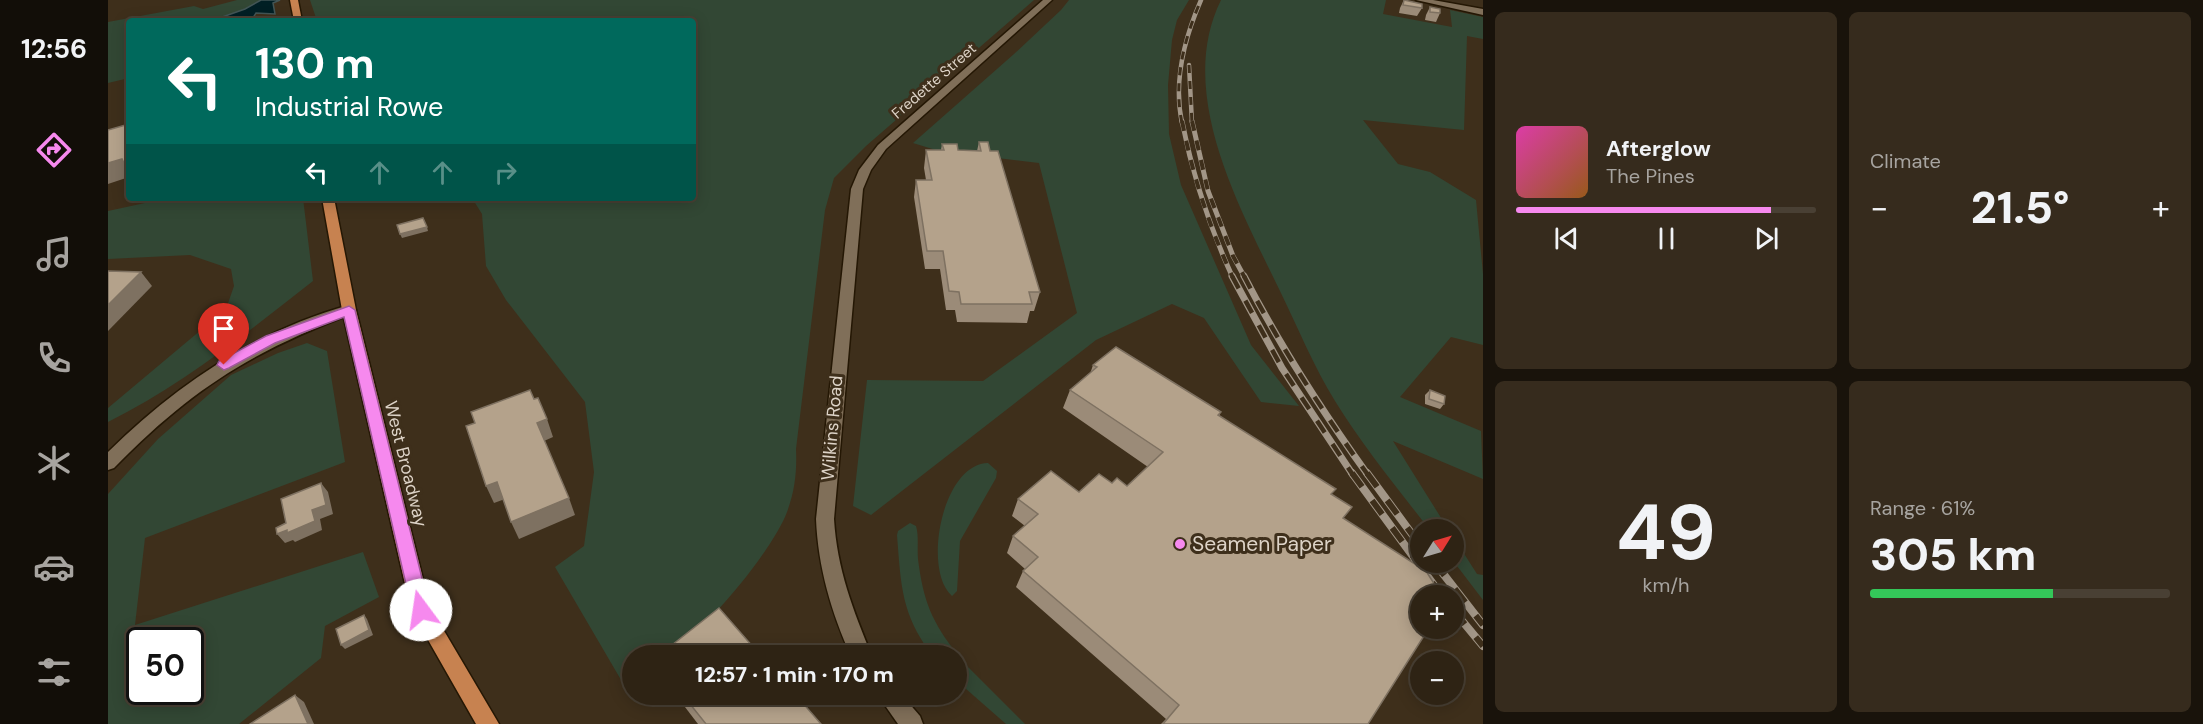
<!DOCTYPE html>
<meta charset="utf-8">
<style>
body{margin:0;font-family:"DM Sans",sans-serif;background:#362b1d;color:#f1f3f6;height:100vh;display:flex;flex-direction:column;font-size:22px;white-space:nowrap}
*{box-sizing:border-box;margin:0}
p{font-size:20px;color:#a7a4a0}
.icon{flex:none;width:33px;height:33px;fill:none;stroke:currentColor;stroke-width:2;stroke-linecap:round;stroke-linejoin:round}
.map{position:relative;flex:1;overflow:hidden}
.drawer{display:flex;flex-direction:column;gap:12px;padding:12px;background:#19130b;width:720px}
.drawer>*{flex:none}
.top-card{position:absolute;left:18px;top:18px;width:570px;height:183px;border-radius:6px;box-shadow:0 3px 15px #0003,0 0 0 2px #494034;background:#00695c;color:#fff;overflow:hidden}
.needle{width:39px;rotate:53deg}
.fabs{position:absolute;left:1302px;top:519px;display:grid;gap:12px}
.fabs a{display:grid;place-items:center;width:54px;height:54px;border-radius:50%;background:#2e2314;box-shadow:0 3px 15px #0003,0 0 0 2px #494034;font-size:30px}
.speed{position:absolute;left:18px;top:627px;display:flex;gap:12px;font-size:30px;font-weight:700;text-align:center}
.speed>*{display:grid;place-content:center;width:78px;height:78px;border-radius:50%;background:#2e2314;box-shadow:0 3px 15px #0003,0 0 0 2px #494034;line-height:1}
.speed .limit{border:3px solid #111;border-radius:9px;background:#fff;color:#111}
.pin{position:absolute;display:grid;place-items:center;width:51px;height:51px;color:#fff;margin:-62px -26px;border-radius:50% 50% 50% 0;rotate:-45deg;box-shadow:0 0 6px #0007}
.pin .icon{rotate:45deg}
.me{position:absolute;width:66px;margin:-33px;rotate:346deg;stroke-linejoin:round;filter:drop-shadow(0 0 4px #0008)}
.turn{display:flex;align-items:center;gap:21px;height:126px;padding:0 30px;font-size:27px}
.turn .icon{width:78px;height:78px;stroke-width:2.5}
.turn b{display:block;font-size:42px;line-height:51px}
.lanes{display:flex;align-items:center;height:57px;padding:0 30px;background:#0003;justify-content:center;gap:30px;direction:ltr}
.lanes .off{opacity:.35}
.big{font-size:45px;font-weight:800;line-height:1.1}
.drawer .widget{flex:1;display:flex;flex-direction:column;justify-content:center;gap:9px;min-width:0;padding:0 21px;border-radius:9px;background:#362b1d}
.drawer .dial{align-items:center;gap:0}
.dial b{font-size:78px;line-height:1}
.song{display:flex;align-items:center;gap:18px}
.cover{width:72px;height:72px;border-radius:9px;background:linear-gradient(135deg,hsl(320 70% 55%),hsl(30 70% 35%))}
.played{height:6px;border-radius:3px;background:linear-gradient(90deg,#f689ee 85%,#494034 85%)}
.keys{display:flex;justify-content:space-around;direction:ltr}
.heat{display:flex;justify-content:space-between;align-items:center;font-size:33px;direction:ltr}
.charge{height:9px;border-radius:4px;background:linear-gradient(90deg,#34c759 61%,#494034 0)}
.drawer .tiles{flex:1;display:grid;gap:12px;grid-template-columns:repeat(2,1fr)}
.trip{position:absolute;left:514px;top:645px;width:345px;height:60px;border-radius:30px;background:#2e2314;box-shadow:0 3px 15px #0003,0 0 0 2px #494034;font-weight:800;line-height:60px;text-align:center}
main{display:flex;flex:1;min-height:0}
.menu{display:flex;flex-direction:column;width:108px;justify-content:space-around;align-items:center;background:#120e08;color:#a7a4a0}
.menu .icon{width:42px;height:42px}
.menu .on{color:#f689ee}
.menu b{font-size:27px;color:#f1f3f6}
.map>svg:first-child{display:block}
</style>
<main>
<nav class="menu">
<b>12:56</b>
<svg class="icon on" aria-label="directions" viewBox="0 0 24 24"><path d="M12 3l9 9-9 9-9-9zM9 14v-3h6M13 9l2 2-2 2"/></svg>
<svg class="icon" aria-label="music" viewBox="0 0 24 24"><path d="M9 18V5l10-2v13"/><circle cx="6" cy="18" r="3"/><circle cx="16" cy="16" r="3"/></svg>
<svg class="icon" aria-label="phone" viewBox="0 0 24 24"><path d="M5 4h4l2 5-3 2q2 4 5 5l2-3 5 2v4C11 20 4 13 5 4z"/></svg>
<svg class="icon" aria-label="climate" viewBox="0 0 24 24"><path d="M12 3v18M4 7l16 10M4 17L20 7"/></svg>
<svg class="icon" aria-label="car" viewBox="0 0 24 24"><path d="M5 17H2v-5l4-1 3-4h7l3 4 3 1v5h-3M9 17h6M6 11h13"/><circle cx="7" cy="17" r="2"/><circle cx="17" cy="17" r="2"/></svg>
<svg class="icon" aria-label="filters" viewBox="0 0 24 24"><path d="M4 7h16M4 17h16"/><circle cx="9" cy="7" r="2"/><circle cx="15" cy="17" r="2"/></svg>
</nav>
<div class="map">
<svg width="1375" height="724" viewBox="0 0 1375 724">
<rect width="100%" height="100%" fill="#3e2f1b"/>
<g fill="#324734" fill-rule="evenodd">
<path d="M 129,0 L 153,0 C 126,27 57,21 21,21 L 21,78 L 0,83 L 0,22 L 86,6 L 95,9 Z"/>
<path d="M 202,0 L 926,0 L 758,146 L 726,178 L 717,210 L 688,449 C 689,471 687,491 679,512 C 665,550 594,637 557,655 C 549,658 534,655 525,656 L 525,678 L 516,685 L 447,567 L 476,546 L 486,472 L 477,402 L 398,300 L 378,266 L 374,214 L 364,198 L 585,198 L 585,21 L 209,21 Z"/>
<polygon points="961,0 1081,0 1069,20 1064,40 1060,85 1061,134 1073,185 1143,345 1191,406 1153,402 1096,318 1064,304 988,340 763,515 745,506 759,380 875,381 969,313 931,163 831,151 805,143 906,54 953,10"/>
<path d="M 1113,0 L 1278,0 L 1275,14 L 1344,27 L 1342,10 L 1375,17 L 1375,39 L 1359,36 L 1356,130 L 1255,120 L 1290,164 L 1322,172 L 1368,200 L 1375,274 L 1375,345 L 1343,337 L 1292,397 L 1373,431 L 1375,479 L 1285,441 L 1340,529 L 1321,529 C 1289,488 1255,446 1227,401 C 1206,367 1190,328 1172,291 C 1132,208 1067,93 1113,0 Z"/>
<path d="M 60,198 L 195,198 L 205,281 C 140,332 74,385 0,422 L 0,408 L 118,309 L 126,286 L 123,269 L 82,255 L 0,259 L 0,211 Z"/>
<path d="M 199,343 L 219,351 L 237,462 L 37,538 L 27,625 L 255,552 L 271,597 L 217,626 L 213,658 L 131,724 L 0,724 L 0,494 L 50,439 L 123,375 L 170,353 ZM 32,640 L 82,640 L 82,692 L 32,692 Z"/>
<path d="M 880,463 L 889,471 L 888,478 L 852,541 L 849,591 L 844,596 C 814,570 834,464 880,463 Z"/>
<path d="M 802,523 L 808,526 C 811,536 809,548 810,559 C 815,600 824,623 850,655 L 849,656 L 824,655 C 793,614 793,585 789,535 L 790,531 Z"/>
<polygon points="1346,538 1369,574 1375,575 1375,600 1346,562"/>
<polygon points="853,660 917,724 898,724 849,681 849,663"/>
</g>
<polygon fill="#001f24" stroke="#425555" stroke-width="1.5" points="153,0 172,0 165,3 167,14 148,13 143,21 103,21 137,9"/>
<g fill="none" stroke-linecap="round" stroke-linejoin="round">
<g stroke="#241704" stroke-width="3">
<g id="minor">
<path d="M 935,0 L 944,0 L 778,149 L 763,170 L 755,189 L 726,519 C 729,569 745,610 764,656 L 743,656 C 723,612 710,567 708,519 L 743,189 L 751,170 L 770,145 Z"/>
<polygon points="1308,0 1325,0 1375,9 1375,15"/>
<path d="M 241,305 L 248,310 L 246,313 C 144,351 82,390 6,468 L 0,470 L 0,452 C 68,385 148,331 241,305 Z"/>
<polygon points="769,694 793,694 812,716 815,724 790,724"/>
</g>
</g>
<g stroke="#241704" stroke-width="3">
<g id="major">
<polygon points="182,0 190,0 194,21 186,21"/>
<polygon points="214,198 226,198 248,310 322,607 391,724 368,724 303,610 234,310"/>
</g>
</g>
<use href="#minor" fill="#806f59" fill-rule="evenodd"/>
<use href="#major" fill="#c78250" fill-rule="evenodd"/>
<g stroke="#a29687" stroke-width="4.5">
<g id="rail-far3">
<polyline points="1081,65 1084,123"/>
<path d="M 1074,123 C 1065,81 1076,39 1093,0"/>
</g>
</g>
<g stroke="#a29687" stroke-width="5">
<g id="rail-far2">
<path d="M 1074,121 C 1085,177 1101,226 1125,278"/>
<polyline points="1084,121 1100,191 1125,256 1137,278"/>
</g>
</g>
<g stroke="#a29687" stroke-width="7">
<g id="rail-far1">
<polyline points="1124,276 1174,368 1245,475"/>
<path d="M 1136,276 C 1172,346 1214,411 1260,475"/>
</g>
</g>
<g stroke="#a29687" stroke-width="8">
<g id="rail">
<polyline points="1244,473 1334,596"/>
<polyline points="1259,473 1312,545"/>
<polyline points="1326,562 1375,625"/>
<polyline points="1346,611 1375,646"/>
</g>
</g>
<use href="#rail-far3" stroke="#3e2f1b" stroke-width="3" stroke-dasharray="8" stroke-linecap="butt"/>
<use href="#rail-far2" stroke="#3e2f1b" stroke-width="4" stroke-dasharray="10" stroke-linecap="butt"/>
<use href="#rail-far1" stroke="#3e2f1b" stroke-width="4.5" stroke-dasharray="14" stroke-linecap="butt"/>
<use href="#rail" stroke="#3e2f1b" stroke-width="6" stroke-dasharray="17" stroke-linecap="butt"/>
</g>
<g fill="#9b8b78">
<polygon points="1296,0 1314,8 1309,16 1291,13 1292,8"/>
<polygon points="1322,7 1332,13 1328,22 1317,20 1318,15"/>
<polygon points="871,142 932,292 926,311 922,311 919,323 849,322 847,310 838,310 832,269 817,269 806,197 808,180 818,180 816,168 818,150 833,150 834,144 850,150 869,151"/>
<polygon points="985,365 1113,412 1111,416 1223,494 1235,518 1260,724 1053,724 1058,719 908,587 915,571 917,569 899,553 905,536 917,526 904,516 910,499 971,492 1004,483 1019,486 1040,467 955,408 962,390 982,374"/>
<polygon points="1322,390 1336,404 1332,409 1317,404 1317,395"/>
<polygon points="567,694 687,694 713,724 590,724"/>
</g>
<g fill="#7e7161">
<polygon points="14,159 21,162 21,177 0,184 0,163"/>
<polygon points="319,227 320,231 294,238 292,234"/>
<polygon points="33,272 44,286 0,331 0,305"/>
<polygon points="439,419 445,437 436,441 429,423"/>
<polygon points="389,482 397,499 386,503 378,486"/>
<polygon points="213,483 220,492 225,514 212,519 214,530 187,542 185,540 177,543 169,534 204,510"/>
<polygon points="461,498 467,515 411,539 403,522"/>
<polygon points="256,615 259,619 265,635 237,649 233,645"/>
<polygon points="187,695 196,702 206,724 200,724"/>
</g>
<g fill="#b4a28b" stroke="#7e7161" stroke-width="1.5">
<polygon points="1296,0 1314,4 1314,8 1295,5"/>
<polygon points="1322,7 1332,9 1332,13 1322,12"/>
<polygon points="21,124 21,162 16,163 14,159 0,163 0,130"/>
<polygon points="871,142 880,142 882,151 890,151 932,292 921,292 924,304 853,304 851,292 841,291 835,251 819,251 808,180 824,180 818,150 836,150 834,144 849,144 850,150 873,151"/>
<polygon points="315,218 319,227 292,234 289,225"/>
<polygon points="0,271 33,272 0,305"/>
<polygon points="1008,347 1113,412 1110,415 1228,489 1223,494 1244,507 1235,518 1318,571 1334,596 1312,596 1312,628 1321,628 1260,724 1055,724 1071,705 915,571 930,557 905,536 930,514 910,499 943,471 971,492 991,474 1004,483 1009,478 1019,486 1055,452 962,390 989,367 985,365"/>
<polygon points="422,390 426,399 430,398 439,419 429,423 461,498 403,522 389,482 378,486 358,426 367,423 363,412"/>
<polygon points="1322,390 1337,396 1336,404 1321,399"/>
<polygon points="213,483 218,505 204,510 207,521 179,533 179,530 169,534 168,528 178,523 173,499"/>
<polygon points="611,608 653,656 550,656"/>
<polygon points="256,615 261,630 233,645 228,629"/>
<polygon points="574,694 687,694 713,724 598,724"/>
<polygon points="187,695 200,724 142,724"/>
</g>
<polygon fill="#f689ee" stroke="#a0599b" stroke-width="1.5" points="241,306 247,310 322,610 320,616 313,618 307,616 304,610 236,317 167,343 121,368 116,370 109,365 111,361 158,336"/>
<circle fill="#f689ee" stroke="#3e2f1b" stroke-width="2" cx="1072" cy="544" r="6"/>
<g text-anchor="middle" stroke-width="6" stroke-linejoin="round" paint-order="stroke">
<g font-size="15" fill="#ddd3c7" stroke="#3e2f1b">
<text transform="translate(826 81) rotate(-41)" y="5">Fredette Street</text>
</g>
<g font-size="18" fill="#ddd3c7" stroke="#3e2f1b">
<text transform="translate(724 428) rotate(-85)" y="6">Wilkins Road</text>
<text transform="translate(298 464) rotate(76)" y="6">West Broadway</text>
</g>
<g font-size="21" fill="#ddd3c7" stroke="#3e2f1b" text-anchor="start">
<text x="1084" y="551">Seamen Paper</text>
</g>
</g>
</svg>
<div class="fabs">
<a><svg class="needle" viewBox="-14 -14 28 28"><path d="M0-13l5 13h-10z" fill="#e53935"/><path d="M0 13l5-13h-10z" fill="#a7a4a0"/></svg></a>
<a>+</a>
<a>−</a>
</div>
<div class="speed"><div class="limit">50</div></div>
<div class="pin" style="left:116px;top:365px;background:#d93025"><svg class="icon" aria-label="arrive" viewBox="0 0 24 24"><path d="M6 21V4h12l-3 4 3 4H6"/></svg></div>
<svg class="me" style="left:313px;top:610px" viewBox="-20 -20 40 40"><circle r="19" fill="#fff"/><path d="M0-13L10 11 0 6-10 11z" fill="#f689ee"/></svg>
<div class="trip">12:57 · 1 min · 170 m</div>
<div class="top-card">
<div class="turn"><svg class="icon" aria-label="left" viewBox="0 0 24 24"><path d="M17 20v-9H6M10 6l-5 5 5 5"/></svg><div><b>130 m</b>Industrial Rowe</div></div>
<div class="lanes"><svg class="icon" aria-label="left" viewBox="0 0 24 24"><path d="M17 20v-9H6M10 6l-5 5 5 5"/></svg><svg class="icon off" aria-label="ahead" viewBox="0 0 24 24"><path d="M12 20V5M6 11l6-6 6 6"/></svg><svg class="icon off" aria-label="ahead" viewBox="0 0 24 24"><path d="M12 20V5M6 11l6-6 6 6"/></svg><svg class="icon off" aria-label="right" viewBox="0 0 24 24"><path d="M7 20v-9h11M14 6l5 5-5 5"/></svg></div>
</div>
</div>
<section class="drawer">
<div class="tiles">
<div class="widget">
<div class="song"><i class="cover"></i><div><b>Afterglow</b><p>The Pines</p></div></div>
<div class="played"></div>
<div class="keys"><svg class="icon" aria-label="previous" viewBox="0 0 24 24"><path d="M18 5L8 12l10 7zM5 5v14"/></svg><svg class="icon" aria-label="pause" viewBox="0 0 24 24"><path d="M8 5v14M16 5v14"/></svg><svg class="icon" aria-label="next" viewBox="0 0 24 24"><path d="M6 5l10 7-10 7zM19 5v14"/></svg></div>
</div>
<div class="widget"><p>Climate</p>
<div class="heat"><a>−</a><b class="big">21.5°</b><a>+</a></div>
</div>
<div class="widget dial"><b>49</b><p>km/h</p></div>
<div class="widget"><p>Range · 61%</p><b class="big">305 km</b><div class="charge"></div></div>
</div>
</section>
</main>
